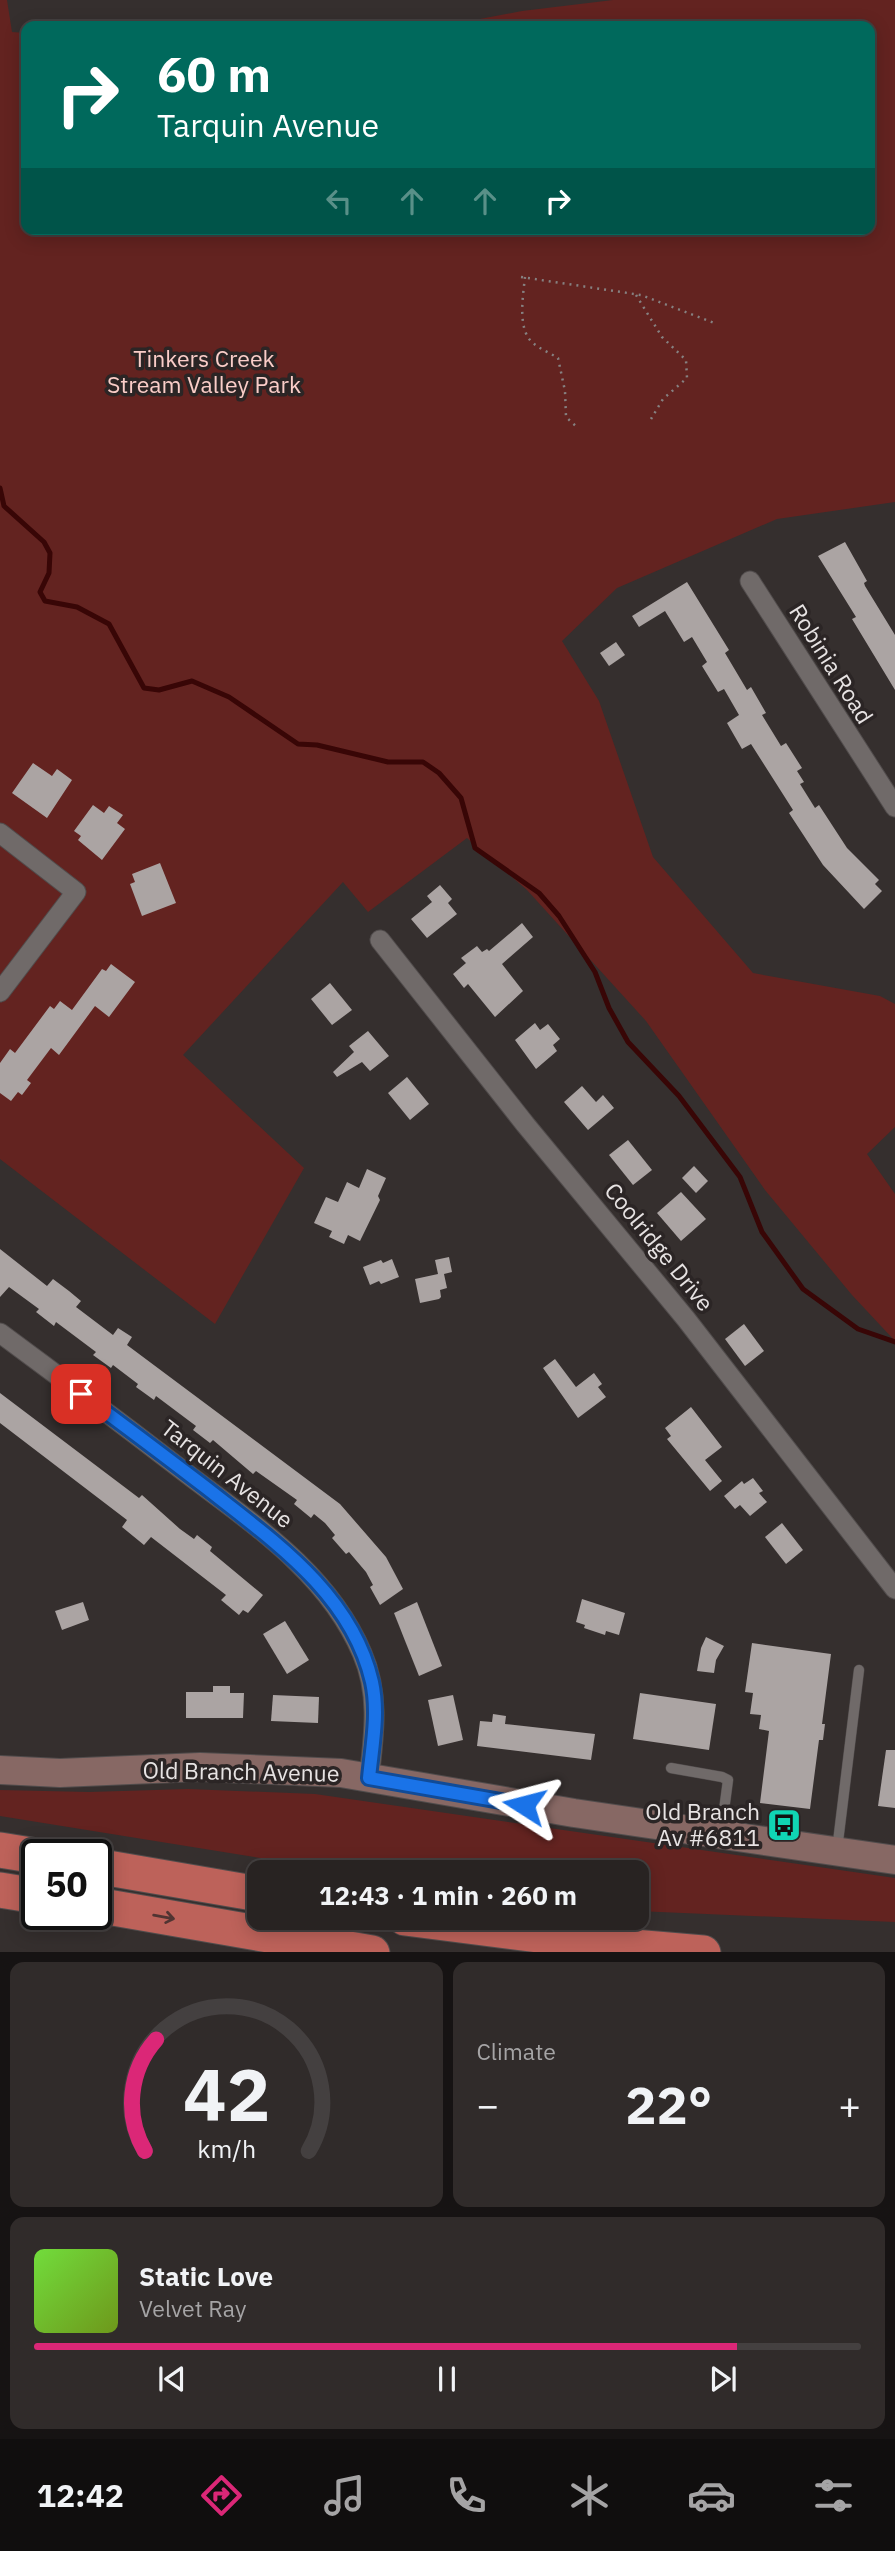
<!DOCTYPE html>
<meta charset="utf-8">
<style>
body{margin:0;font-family:"IBM Plex Sans",sans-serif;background:#302b2a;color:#f1f3f6;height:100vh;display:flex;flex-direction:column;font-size:26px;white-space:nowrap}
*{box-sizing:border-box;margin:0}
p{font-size:23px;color:#a5a4a5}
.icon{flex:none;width:38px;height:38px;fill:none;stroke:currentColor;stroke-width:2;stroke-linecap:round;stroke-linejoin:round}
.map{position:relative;height:1952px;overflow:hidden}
.side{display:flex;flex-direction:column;gap:10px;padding:10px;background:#161313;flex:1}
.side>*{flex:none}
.hud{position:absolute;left:21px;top:21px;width:854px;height:214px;border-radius:14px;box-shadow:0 4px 18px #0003,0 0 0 2px #444040;background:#00695c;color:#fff;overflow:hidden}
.speed{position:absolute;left:21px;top:1839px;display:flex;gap:14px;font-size:35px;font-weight:700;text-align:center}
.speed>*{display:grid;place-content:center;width:91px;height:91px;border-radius:50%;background:#282322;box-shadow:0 4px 18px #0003,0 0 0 2px #444040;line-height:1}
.speed .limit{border:4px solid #111;border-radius:10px;background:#fff;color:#111}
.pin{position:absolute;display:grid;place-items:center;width:60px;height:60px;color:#fff;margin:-30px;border-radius:14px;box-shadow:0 4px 10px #0006}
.me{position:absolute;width:77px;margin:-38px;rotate:279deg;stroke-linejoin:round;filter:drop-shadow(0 0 5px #0008)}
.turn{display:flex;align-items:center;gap:24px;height:147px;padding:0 21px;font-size:32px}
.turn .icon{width:91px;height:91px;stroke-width:2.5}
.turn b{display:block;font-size:49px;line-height:60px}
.lanes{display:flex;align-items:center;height:66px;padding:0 21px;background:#0003;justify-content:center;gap:35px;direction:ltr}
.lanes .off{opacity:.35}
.big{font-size:52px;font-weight:800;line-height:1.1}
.side .widget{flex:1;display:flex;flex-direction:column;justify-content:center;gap:10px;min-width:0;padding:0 24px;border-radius:14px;background:#302b2a}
.side .dial{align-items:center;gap:0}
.dial svg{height:182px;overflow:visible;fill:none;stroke:#444040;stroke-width:7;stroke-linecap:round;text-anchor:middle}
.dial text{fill:#f1f3f6;stroke:none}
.song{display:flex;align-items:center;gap:21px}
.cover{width:84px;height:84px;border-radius:10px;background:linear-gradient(135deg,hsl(100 70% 55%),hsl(80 70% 35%))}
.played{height:7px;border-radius:4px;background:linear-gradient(90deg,#db2777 85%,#444040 85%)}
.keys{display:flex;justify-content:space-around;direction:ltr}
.heat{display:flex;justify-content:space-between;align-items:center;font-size:38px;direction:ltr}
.side .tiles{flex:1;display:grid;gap:10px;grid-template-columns:1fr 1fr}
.widget:last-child{grid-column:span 2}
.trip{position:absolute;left:247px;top:1860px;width:402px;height:70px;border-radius:14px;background:#282322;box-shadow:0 4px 18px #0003,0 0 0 2px #444040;font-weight:800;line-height:70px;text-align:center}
.dock{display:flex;height:112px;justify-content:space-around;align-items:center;background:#100e0e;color:#a5a4a5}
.dock .icon{width:49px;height:49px}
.dock .selected{color:#db2777}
.dock b{font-size:32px;color:#f1f3f6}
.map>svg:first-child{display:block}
</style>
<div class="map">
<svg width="895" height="1953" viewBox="0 0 895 1953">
<rect width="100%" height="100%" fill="#352f2e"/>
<g fill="#632320">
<polygon points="0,0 7,0 12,32 26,33 26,229 870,229 870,26 443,26 522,11 613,0 895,0 895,502 777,519 617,588 562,641 599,701 653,857 753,973 880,996 895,1004 895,1127 867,1154 895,1194 895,1341 852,1295 765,1190 646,1021 527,890 467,838 368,912 343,882 183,1055 304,1168 215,1324 0,1159"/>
<polygon points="188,1789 315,1794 895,1878 895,1922 637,1911 637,1872 347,1872 0,1816 0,1790 89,1792"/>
</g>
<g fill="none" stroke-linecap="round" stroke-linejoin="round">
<polyline stroke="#380606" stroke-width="5" points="0,488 4,506 44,542 50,553 49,573 40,592 45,601 77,607 109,624 144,688 159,690 192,681 229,697 298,744 317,745 388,762 423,762 439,773 461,798 475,848 539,893 559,916 595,972 609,1008 628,1042 679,1096 740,1177 762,1232 803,1289 858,1329 895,1342"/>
</g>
<g fill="#aba4a3">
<polygon points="845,542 867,581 864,583 865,586 895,635 895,690 852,619 856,617 818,556"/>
<polygon points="687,582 729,650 725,653 747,690 751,687 766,713 762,715 781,746 786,743 802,768 797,771 804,782 800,784 815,808 819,805 847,848 879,880 875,884 882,891 864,909 823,865 789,813 793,810 751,744 742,749 727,723 739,715 724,689 718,692 702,666 707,662 692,637 684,642 665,611 639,627 632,616"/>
<polygon points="616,642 625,655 609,666 600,653"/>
<polygon points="33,763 52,776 57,769 72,780 47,818 12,793"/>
<polygon points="93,805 104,813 109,806 123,815 117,823 125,829 102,860 78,840 81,836 74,831"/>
<polygon points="160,863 176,903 142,916 130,884 135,882 132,874"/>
<polygon points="440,885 452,899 448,903 457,914 427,938 411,919 432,902 427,896"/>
<polygon points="522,923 533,937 502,964 523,991 495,1017 468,984 464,988 453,974 466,963 461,958 477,946 482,952 487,949 489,951"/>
<polygon points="111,964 135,982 109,1017 95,1006 59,1055 51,1048 27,1080 31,1083 22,1095 18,1092 11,1101 0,1093 0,1063 10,1049 15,1053 50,1006 54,1009 60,1001 72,1010 102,969 106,971"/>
<polygon points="330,983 352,1010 332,1025 311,999"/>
<polygon points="535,1023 540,1030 548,1024 560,1039 553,1045 557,1051 536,1069 515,1040"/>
<polygon points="368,1031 389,1056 370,1071 362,1062 337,1077 333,1072 354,1052 349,1046"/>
<polygon points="407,1077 429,1104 410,1120 388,1093"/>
<polygon points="582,1086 596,1102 603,1095 614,1108 588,1130 564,1102"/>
<polygon points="628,1140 652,1170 633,1185 609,1155"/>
<polygon points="694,1166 708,1181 696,1193 682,1178"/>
<polygon points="367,1169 386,1178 378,1196 380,1200 360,1241 348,1235 344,1244 329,1237 332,1231 314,1223 326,1197 338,1202 347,1182 359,1188"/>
<polygon points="681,1192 706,1219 681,1241 657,1213"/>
<polygon points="0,1249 47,1286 53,1279 69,1291 81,1301 76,1307 113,1335 118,1328 132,1337 127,1345 340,1504 386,1557 403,1589 380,1605 370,1587 373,1585 366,1572 349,1552 346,1554 332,1538 335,1535 325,1523 314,1514 311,1518 294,1504 297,1500 256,1471 253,1474 213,1440 210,1443 193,1430 196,1426 156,1396 154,1400 136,1387 138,1384 113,1365 111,1368 93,1355 96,1352 56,1322 54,1326 36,1312 39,1309 9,1287 0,1297"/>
<polygon points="449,1257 452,1272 444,1274 447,1288 440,1290 441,1297 439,1299 420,1303 415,1279 438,1274 435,1260"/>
<polygon points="392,1259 399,1277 381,1284 379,1281 370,1285 363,1267 381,1260 383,1263"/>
<polygon points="744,1324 764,1351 745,1366 725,1339"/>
<polygon points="555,1359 576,1387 594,1373 602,1384 598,1387 606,1397 578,1418 543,1368"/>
<polygon points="0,1393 139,1498 142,1495 180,1529 194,1539 197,1535 212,1547 210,1551 263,1595 248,1613 243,1610 239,1615 221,1600 226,1595 151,1537 144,1545 122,1527 127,1520 0,1423"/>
<polygon points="691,1407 722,1447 705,1460 722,1481 710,1491 667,1439 671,1436 665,1428"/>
<polygon points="753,1478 763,1491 759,1493 767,1502 750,1516 740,1505 735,1509 724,1496 742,1481 744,1484"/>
<polygon points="782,1523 803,1550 786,1564 765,1537"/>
<polygon points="582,1599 625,1613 619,1635 606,1631 605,1635 584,1628 585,1625 576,1622"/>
<polygon points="83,1602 89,1620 62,1630 55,1611"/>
<polygon points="417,1602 442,1666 419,1676 394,1613"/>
<polygon points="285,1621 309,1660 287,1674 263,1634"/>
<polygon points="706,1637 724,1646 716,1660 714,1673 697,1671 701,1648"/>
<polygon points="752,1643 831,1654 822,1724 825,1724 823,1740 819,1740 810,1809 760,1803 769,1731 759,1729 761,1715 750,1714 753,1693 745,1692"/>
<polygon points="213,1686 230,1686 230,1693 244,1693 243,1718 186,1718 186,1692 213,1692"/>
<polygon points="640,1693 716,1704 709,1750 633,1739"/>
<polygon points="273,1695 319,1697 318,1723 271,1721"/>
<polygon points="453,1695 463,1740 438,1746 428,1700"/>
<polygon points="493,1714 506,1716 505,1724 595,1734 591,1760 477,1746 480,1721 492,1722"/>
<polygon points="886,1750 895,1750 895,1808 878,1806"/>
</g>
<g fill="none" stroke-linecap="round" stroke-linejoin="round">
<g stroke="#514c4c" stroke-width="11">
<g id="lane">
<polyline points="671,1768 722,1777 728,1780 721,1833"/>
<polyline points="837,1850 859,1670"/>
</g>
</g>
<g stroke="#514c4c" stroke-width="21">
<g id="street">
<polyline points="750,581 895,807"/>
<polyline points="0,833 76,892 0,992"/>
<polyline points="380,940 525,1124 686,1319 895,1589"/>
<path d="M 0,1333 C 61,1378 122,1424 182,1470 C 250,1522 327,1571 362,1653 C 380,1694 374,1735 369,1778"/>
</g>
</g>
<g stroke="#514c4c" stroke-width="30">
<polyline id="secondary" points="0,1770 60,1773 200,1767 341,1773 574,1813 895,1860"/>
</g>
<g stroke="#514c4c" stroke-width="37">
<g id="highway">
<polyline points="0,1850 37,1856"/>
<polyline points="96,1866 259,1894"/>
<polyline points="0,1890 37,1896"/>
<polyline points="96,1905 372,1953"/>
<polyline points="405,1918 633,1947 703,1953"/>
</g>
</g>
<g stroke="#868181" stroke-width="2.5" stroke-dasharray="2 5" stroke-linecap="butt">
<polyline points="521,277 641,295 717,324"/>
<path d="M 525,277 C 523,296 517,330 533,343 C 540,349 550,353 558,358 L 565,391 L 566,417 L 578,428"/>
<polyline points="636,295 662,337 686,360 687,378 663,399 651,419"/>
</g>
<use href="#lane" stroke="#706a69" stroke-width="10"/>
<use href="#street" stroke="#706a69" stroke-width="19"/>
<use href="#secondary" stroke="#876864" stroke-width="28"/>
<use href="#highway" stroke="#bd625a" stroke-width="35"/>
</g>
<defs><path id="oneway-shaft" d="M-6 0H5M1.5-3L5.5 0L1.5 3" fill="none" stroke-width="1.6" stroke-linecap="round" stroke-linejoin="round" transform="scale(1.75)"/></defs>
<use stroke="#503432" href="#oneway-shaft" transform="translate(164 1917) rotate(10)"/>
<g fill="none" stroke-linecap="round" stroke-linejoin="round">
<g stroke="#114b97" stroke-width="18">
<path id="route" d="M 81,1394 C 124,1425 167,1458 209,1490 C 275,1542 352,1595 372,1682 C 379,1714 372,1746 369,1778 L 524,1805"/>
</g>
<use href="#route" stroke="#1a73e8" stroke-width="12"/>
</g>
<defs>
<g id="bus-square" transform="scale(1.75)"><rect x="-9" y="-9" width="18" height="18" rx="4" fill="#10d5b4" stroke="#2b2525"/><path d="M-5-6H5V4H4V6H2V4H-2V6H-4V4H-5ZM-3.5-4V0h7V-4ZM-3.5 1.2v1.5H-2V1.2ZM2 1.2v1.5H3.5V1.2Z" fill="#111"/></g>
</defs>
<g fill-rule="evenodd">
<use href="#bus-square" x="784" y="1825"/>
</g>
<g text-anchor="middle" stroke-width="7" stroke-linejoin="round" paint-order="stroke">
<g font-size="23" fill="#facdc8" stroke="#2b2525">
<text x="204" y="367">Tinkers Creek<tspan x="204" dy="26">Stream Valley Park</tspan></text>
</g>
<g font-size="23" fill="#e7e3e3" stroke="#2b2525">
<text transform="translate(831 664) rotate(58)" y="8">Robinia Road</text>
<text transform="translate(659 1247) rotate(51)" y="8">Coolridge Drive</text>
<text transform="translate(227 1474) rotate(38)" y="8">Tarquin Avenue</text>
<text transform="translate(241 1772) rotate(1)" y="8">Old Branch Avenue</text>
</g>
<g font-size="23" fill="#e7e3e3" stroke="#2b2525" text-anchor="end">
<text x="760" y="1820">Old Branch<tspan x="760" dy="26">Av #6811</tspan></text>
</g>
</g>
</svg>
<div class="speed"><div class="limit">50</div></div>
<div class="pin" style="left:81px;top:1394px;background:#d93025"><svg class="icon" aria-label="arrive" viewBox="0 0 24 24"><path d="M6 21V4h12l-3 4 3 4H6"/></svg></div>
<svg class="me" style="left:524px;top:1805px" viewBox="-20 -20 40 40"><path d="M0-17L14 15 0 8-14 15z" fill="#1a73e8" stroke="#fff" stroke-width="4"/></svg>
<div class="trip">12:43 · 1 min · 260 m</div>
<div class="hud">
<div class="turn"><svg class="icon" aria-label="right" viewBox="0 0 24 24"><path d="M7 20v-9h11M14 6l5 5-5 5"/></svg><div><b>60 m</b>Tarquin Avenue</div></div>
<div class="lanes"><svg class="icon off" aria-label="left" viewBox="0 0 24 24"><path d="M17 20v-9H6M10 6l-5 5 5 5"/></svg><svg class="icon off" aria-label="ahead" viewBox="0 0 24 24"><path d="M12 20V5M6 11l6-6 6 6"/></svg><svg class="icon off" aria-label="ahead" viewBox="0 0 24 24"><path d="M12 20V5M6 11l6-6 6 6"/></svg><svg class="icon" aria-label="right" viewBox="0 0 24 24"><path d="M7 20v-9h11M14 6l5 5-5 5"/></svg></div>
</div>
</div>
<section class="side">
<div class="tiles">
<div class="widget dial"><svg viewBox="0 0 100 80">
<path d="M14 69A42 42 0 1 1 86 69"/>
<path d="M14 69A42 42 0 0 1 19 20" stroke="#db2777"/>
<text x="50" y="56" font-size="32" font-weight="700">42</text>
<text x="50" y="72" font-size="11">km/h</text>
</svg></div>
<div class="widget"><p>Climate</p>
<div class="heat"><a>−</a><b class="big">22°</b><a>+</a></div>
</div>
<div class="widget">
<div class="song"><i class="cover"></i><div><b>Static Love</b><p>Velvet Ray</p></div></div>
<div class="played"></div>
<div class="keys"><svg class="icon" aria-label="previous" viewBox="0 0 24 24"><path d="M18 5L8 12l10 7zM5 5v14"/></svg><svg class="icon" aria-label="pause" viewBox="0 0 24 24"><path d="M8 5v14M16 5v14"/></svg><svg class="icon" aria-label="next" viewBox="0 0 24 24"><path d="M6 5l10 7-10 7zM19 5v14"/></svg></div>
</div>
</div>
</section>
<nav class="dock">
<b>12:42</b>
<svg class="icon selected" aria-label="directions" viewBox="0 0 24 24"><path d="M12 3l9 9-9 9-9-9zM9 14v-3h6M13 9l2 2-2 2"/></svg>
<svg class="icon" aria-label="music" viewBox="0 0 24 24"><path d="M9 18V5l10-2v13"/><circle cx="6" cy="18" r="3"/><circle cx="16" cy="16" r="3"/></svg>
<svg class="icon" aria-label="phone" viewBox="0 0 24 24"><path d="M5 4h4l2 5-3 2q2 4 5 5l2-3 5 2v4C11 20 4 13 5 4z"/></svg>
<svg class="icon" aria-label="climate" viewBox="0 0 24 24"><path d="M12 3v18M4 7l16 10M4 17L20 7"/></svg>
<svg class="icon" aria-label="car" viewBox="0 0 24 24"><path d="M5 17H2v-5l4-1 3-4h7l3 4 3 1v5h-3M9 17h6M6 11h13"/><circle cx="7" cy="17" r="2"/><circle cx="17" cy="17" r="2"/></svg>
<svg class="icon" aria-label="filters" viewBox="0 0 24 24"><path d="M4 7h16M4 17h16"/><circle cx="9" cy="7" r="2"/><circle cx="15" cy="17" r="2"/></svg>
</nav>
